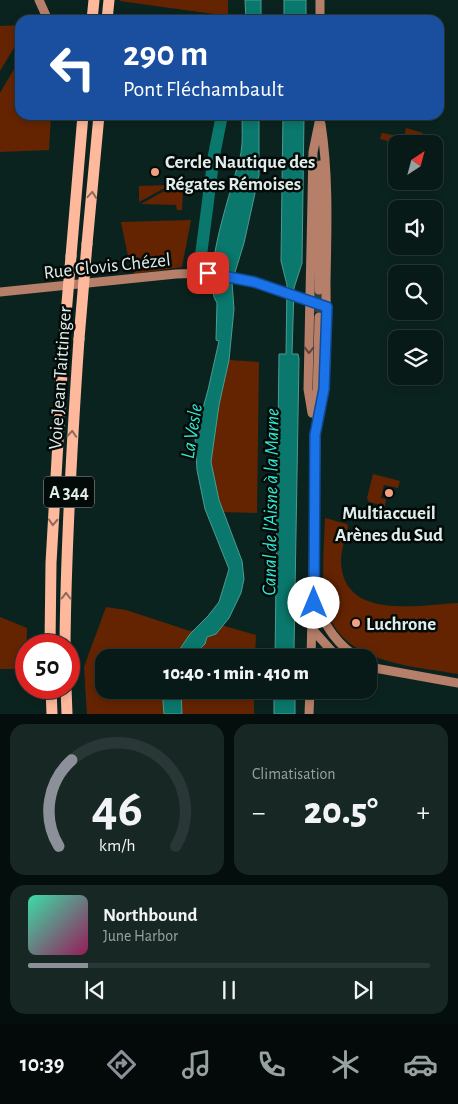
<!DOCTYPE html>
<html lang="fr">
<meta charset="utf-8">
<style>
body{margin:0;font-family:"Alegreya Sans",sans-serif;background:#162724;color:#f1f3f6;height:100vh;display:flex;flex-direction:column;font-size:19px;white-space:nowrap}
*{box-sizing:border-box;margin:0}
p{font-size:16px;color:#98a1a1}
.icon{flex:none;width:28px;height:28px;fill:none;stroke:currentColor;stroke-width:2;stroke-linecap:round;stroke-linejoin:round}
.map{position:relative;height:714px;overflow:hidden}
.sheet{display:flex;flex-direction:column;gap:10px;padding:10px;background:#040e0d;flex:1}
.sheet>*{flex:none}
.banner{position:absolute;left:15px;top:15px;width:429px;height:105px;border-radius:15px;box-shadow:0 2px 8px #0003,0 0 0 1px #293836;background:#1a4fa0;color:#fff;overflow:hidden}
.needle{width:32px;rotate:36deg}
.fabs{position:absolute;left:388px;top:135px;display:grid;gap:10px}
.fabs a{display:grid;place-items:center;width:55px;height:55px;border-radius:10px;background:#081a17;box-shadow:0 2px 8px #0003,0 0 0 1px #293836;font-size:25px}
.speed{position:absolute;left:15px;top:634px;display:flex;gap:10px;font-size:25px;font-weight:700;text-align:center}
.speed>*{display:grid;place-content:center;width:65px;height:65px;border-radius:50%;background:#081a17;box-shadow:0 2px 8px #0003,0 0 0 1px #293836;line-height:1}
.speed .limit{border:8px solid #d22;background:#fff;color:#111}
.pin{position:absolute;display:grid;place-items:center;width:42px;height:42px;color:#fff;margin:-21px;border-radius:10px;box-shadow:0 2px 8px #0006}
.me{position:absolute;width:55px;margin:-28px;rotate:0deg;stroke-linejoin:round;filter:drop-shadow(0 0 4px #0008)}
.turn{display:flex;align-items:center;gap:18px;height:105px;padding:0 25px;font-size:22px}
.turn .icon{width:65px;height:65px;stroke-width:2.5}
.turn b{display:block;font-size:35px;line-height:42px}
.big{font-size:38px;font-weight:800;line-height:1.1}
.sheet .widget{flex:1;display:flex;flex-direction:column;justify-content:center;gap:8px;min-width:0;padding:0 18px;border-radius:15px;background:#162724}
.sheet .dial{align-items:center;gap:0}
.dial svg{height:130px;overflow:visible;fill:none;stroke:#293836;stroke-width:7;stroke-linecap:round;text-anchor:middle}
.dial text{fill:#f1f3f6;stroke:none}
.song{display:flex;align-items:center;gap:15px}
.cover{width:60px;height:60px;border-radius:8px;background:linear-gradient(135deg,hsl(160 70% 55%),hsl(330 70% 35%))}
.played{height:5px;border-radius:2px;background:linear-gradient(90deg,#8c9099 15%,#293836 15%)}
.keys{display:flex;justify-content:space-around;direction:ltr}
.heat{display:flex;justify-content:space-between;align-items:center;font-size:28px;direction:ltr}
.sheet .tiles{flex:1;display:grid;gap:10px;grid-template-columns:1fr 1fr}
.widget:last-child{grid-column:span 2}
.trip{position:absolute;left:95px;top:649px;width:282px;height:50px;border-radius:15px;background:#081a17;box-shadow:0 2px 8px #0003,0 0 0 1px #293836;font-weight:800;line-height:50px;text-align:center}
.tab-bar{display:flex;height:80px;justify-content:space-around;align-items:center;background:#030a09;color:#98a1a1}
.tab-bar .icon{width:35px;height:35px}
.tab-bar .active{color:#8c9099}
.tab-bar b{font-size:22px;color:#f1f3f6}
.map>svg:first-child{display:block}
</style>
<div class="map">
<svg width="458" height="714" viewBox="0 0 458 714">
<rect width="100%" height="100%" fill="#0b231f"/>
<g fill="#642402">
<polygon points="120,0 228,0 228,16 120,1"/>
<polygon points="20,25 20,38 0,71 0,26"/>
<polygon points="20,59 20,115 51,115 49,150 0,152 0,93"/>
<polygon points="406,128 423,133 420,144 398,144 380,139 382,133 404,137"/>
<polygon points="170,185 139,202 139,186"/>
<polygon points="175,185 183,185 182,210 177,210 176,205 141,204"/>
<polygon points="191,220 182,267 134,274 133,261 129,261 121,222"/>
<path d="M 229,360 L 259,362 L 257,513 L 222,512 C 217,496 211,479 211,463 C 211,432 222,391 229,360 Z"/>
<polygon points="373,474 400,481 398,488 384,485 381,498 386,499 385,506 369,502 367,498"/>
<path d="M 325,518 L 347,524 L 348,527 C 346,537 341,549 341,560 C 341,621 419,605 458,603 L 458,674 C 407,665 331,663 324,595 C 322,570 324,544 325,518 Z"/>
<polygon points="106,607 126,610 190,631 195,629 204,620 256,635 255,657 104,658 104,690 254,690 254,714 87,714 84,667"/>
<polygon points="0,617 27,628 26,669 0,669"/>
</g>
<g fill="#0a786c" stroke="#4a9b92">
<polygon points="245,0 261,0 261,20 246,20"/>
<rect x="284" y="0" width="22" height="20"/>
<path d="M 242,115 L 259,115 L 259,175 L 244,243 L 232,282 L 234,309 L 229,360 L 219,405 L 211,462 L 219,500 L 242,561 L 244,579 L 241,593 L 229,618 L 216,634 L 207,637 L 205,644 L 191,657 L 174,658 L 190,634 L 208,616 L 219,602 L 229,569 L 205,509 L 197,470 L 195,437 L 208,390 L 219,341 L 216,340 L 217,303 C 199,278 234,184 241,153 C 243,141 242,128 242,115 Z"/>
<polygon points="283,115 304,115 302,263 294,288 292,354 298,354 299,359 294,649 296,657 275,658 279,354 286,354 287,285 281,261"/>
<polygon points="165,690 181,690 182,714 164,714 163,701"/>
<rect x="274" y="690" width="21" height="24"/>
</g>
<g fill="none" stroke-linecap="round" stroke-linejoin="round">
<polyline stroke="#0a786c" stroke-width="12" points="200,263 214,155 222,115"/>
<polyline stroke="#2b413e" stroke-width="9" stroke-dasharray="9 4.5" stroke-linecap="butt" points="319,290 319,317"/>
<g stroke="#b67f69" stroke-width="9">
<polyline points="39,0 48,20"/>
<polyline points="320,0 320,20"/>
<polyline points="319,290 320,165"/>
<polyline points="0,292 176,274 208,273 254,282 327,307"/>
<path d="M 320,410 C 329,368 326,324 326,281 C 327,229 329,176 321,124"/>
<polyline points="312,413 308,389 313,152 320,118"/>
<path d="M 314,603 C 326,625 336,645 359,658"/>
<polyline points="312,629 338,658"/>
<polyline points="311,658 319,317"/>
<polyline points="369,667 458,683"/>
<polyline points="309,714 310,690"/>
</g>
<g stroke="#feb89c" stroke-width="11">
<polyline points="92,20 94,0"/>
<polyline points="107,20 109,0"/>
<polyline points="87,244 99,115"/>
<polyline points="71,256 83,115"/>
<polyline points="50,645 51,563 64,338"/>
<path d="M 65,645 C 66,543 72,441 79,339"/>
<polyline points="51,688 52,714"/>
<polyline points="66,688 67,714"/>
</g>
<g stroke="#feb89c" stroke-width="11">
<polyline points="64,338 71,256"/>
<polyline points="79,339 87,244"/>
</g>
</g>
<defs><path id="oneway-chevron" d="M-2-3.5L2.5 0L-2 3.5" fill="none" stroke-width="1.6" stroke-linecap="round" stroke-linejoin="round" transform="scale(1.25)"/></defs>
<g stroke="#8d6a59">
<use href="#oneway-chevron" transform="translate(92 195) rotate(-85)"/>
<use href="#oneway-chevron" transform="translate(72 434) rotate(-86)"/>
<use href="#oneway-chevron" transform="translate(53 522) rotate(93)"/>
<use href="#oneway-chevron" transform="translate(66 596) rotate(-90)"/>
</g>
<use stroke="#5c4438" href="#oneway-chevron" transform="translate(309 350) rotate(92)"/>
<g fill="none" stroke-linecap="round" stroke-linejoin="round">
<g stroke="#114b97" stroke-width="12">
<polyline id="route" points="208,273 254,282 327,307 324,389 315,435 314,603"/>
</g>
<use href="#route" stroke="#1a73e8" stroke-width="9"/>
</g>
<g fill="#f2a07f" stroke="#030a08" stroke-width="2">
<circle cx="155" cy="172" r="5"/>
<circle cx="389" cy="493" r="5"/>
<circle cx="356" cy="623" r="5"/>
</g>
<g text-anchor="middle" stroke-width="5" stroke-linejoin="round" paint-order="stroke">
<rect fill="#030a08" stroke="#9ea9a7" stroke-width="1" x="44" y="476.5" width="50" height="31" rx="4"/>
<g font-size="18" font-weight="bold" fill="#e0edeb">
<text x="69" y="498">A 344</text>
</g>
<g font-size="19" font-weight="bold" fill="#e0edeb" stroke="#030a08" text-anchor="start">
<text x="165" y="168">Cercle Nautique des<tspan x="165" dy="22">Régates Rémoises</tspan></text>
<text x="389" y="519" text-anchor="middle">Multiaccueil<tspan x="389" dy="22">Arènes du Sud</tspan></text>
<text x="366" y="630">Luchrone</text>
</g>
<g font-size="19" fill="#e0edeb" stroke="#030a08">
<text transform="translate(107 265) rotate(-6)" y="7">Rue Clovis Chézel</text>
<text transform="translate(59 378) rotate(-86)" y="7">Voie Jean Taittinger</text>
</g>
<g font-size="20" font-style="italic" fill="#31e9d3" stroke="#030a08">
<text transform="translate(191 431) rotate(-81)" y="7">La Vesle</text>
<text transform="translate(270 502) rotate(-89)" y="7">Canal de l'Aisne à la Marne</text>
</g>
</g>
</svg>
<div class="fabs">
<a><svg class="needle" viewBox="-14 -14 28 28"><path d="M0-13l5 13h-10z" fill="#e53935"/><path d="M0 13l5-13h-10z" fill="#98a1a1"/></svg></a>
<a><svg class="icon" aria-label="sound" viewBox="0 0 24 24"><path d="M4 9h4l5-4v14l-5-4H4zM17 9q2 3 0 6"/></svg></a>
<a><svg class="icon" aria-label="search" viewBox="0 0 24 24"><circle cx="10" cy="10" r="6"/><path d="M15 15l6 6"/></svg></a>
<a><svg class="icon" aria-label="layers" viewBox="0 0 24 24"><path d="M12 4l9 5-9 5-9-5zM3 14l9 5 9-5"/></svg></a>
</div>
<div class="speed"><div class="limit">50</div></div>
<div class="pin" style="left:208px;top:273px;background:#d93025"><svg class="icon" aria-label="arrive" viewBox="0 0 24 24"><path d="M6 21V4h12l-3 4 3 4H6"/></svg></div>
<svg class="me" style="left:314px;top:603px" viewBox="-20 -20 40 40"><circle r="19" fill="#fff"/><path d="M0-13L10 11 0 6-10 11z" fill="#1a73e8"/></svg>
<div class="trip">10:40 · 1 min · 410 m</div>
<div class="banner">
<div class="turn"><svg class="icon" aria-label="left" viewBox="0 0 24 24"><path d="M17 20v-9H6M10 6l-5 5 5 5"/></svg><div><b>290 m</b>Pont Fléchambault</div></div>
</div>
</div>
<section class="sheet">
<div class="tiles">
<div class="widget dial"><svg viewBox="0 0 100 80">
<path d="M14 69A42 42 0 1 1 86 69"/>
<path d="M14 69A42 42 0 0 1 22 16" stroke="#8c9099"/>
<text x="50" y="56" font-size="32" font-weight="700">46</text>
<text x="50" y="72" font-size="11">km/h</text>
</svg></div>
<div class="widget"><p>Climatisation</p>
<div class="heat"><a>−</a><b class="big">20.5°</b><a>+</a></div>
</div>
<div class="widget">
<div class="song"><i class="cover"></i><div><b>Northbound</b><p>June Harbor</p></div></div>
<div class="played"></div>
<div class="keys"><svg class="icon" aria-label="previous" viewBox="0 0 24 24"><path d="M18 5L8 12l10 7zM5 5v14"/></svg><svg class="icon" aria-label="pause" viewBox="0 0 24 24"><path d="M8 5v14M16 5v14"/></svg><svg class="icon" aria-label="next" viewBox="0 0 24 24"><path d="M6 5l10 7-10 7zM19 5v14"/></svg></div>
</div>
</div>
</section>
<nav class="tab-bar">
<b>10:39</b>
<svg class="icon active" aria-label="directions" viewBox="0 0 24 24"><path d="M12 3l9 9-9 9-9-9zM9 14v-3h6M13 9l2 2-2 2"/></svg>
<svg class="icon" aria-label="music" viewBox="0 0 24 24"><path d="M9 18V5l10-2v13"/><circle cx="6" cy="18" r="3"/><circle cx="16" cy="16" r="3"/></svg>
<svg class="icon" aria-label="phone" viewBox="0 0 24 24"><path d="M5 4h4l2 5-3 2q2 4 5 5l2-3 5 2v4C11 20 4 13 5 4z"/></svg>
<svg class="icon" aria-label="climate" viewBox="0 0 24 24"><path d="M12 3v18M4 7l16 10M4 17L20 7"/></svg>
<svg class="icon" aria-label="car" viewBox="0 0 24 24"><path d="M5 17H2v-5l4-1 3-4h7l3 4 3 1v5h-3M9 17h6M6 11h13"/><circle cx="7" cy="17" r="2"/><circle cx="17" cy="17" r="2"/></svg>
</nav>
